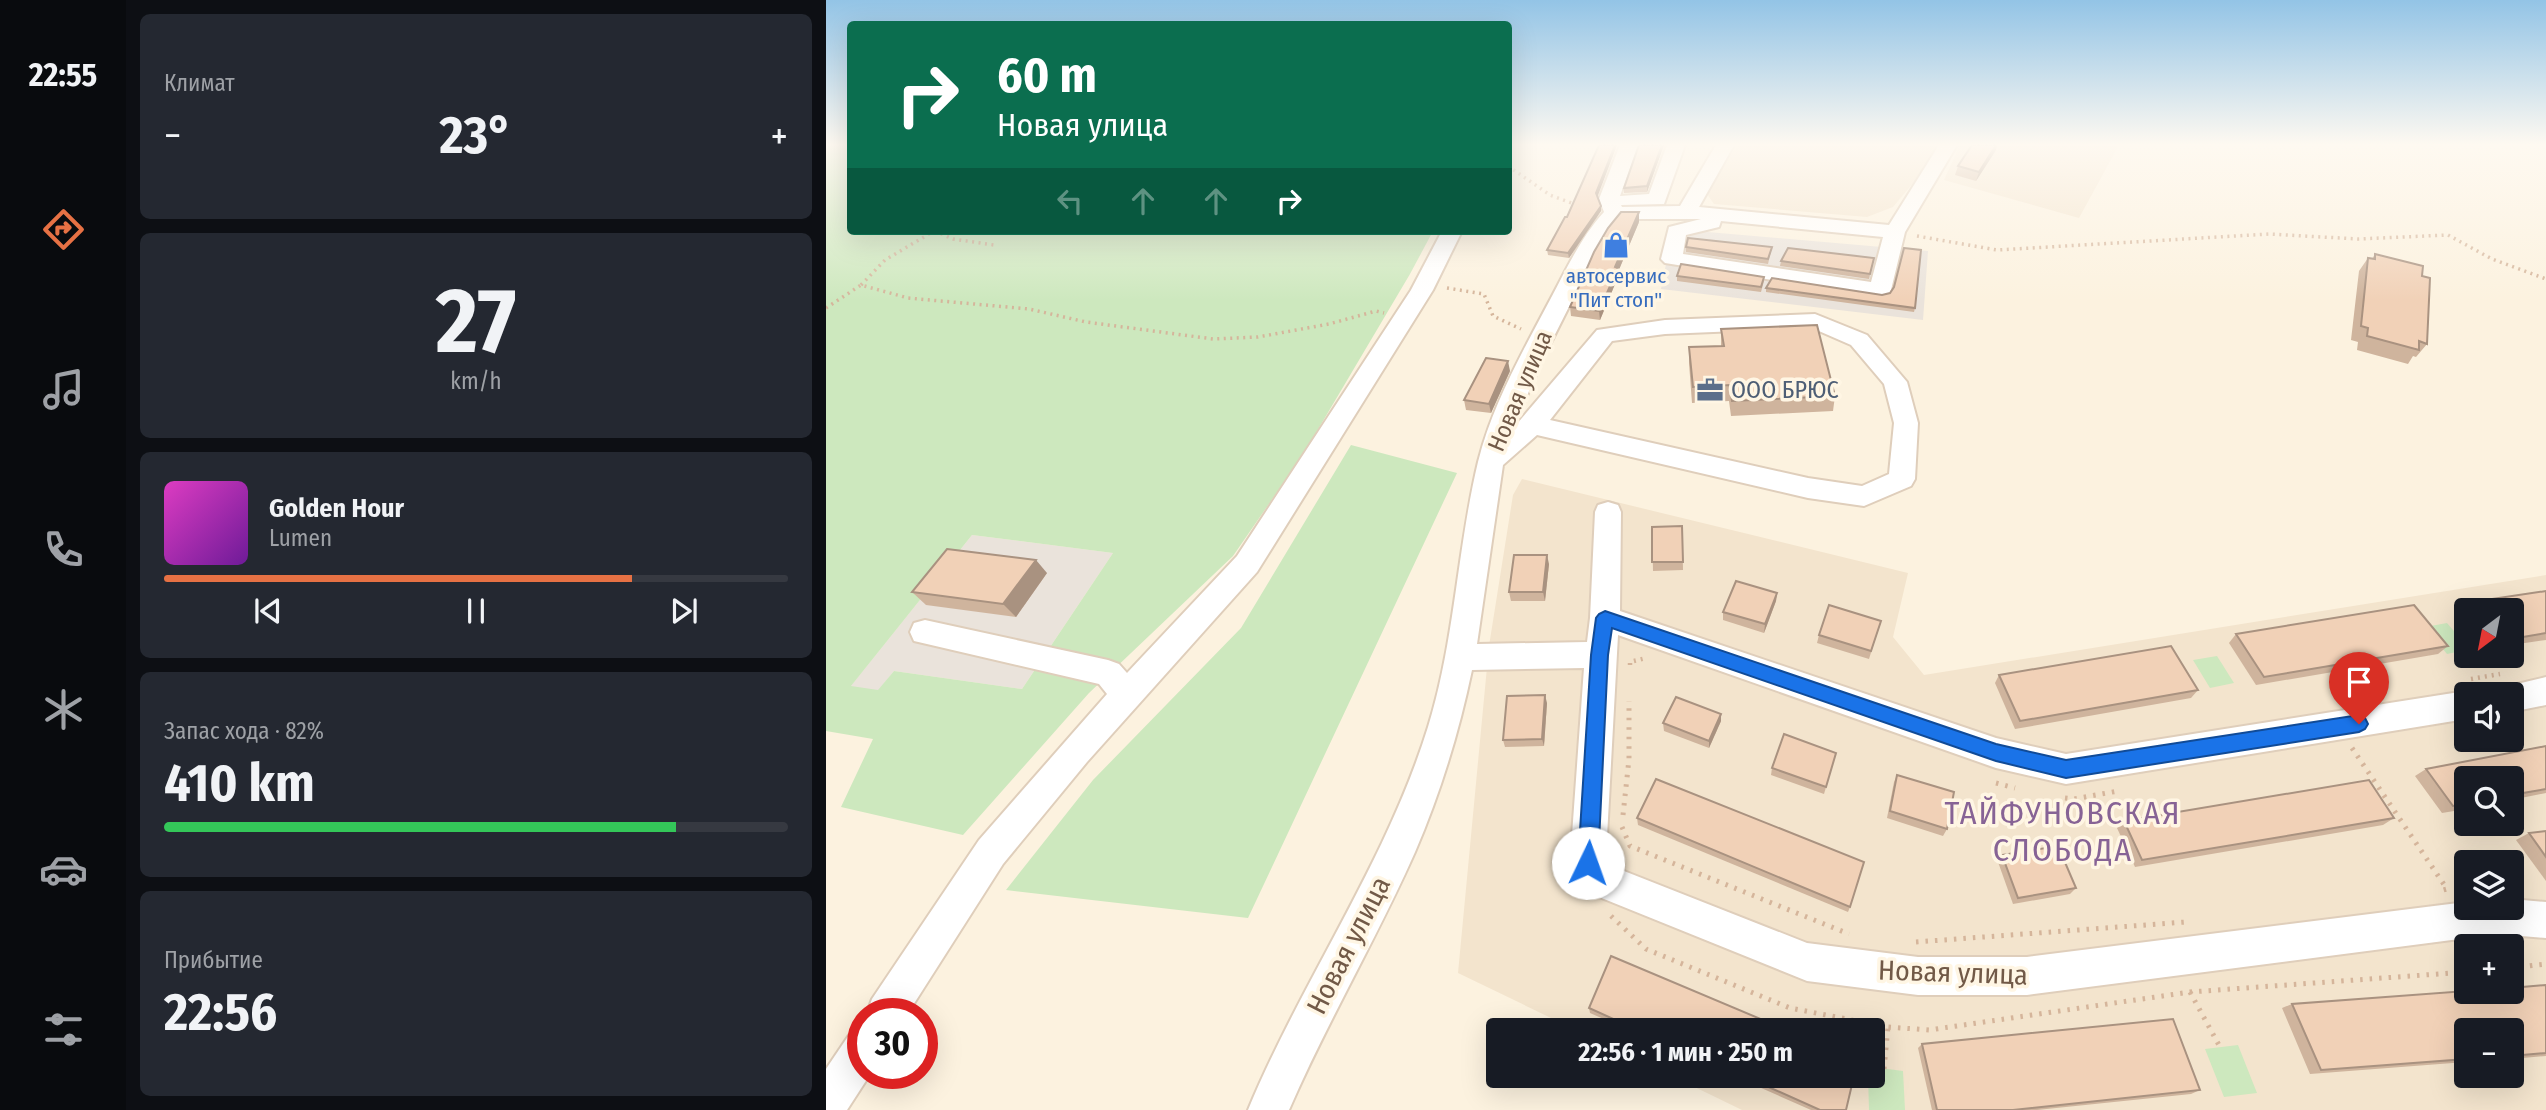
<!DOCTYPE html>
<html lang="ru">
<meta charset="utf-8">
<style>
body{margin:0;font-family:"Fira Sans Condensed",sans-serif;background:#242831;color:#f1f3f6;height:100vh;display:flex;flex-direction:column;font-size:26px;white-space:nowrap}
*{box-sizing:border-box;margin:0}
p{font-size:23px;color:#9ea1a6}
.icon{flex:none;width:38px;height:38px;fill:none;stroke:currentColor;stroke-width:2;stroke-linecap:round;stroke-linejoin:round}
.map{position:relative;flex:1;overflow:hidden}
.panel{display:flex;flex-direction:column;gap:14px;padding:14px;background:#0d0f14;width:700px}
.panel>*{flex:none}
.banner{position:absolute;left:21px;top:21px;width:665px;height:214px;border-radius:7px;box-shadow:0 7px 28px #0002;background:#0b6e4f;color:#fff;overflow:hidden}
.needle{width:46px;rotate:212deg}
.tools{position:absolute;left:1628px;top:598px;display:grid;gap:14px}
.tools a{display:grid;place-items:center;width:70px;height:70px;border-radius:7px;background:#171b24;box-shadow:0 7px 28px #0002;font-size:35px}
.speed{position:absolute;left:21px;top:998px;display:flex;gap:14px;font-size:35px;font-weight:700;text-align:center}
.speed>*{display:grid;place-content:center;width:91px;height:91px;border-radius:50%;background:#171b24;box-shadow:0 7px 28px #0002;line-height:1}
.speed .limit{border:10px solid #d22;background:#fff;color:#111}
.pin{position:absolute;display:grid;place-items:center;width:60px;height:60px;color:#fff;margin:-72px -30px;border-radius:50% 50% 50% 0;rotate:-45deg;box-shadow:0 0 7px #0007}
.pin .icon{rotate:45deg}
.me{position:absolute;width:77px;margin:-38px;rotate:3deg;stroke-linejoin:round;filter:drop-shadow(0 0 5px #0008)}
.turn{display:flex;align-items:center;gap:24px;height:147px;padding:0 35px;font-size:32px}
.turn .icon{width:91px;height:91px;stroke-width:2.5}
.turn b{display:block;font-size:49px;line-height:60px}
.lanes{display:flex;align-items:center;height:66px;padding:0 35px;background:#0003;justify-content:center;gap:35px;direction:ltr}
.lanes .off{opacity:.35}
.big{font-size:52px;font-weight:700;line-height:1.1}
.panel .card{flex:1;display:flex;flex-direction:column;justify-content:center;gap:10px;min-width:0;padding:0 24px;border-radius:10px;background:#242831}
.panel .dial{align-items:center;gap:0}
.dial b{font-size:91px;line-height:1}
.song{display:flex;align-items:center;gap:21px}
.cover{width:84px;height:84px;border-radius:10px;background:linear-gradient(135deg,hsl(310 70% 55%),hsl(280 70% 35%))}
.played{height:7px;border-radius:4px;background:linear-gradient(90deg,#e67144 75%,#363941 75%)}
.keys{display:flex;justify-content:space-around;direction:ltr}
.heat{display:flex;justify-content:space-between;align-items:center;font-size:38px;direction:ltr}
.charge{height:10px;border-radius:5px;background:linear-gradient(90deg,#34c759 82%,#363941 0)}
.trip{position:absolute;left:660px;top:1018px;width:399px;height:70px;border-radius:7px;background:#171b24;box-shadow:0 7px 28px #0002;font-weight:700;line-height:70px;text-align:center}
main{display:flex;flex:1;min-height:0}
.tabs{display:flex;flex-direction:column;width:126px;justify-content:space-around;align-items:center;background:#090b0e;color:#9ea1a6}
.tabs .icon{width:49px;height:49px}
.tabs .on{color:#e67144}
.tabs b{font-size:32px;color:#f1f3f6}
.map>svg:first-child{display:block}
</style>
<main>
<nav class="tabs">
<b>22:55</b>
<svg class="icon on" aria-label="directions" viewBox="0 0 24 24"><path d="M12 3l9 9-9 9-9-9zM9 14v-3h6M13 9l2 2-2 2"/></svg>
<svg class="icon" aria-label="music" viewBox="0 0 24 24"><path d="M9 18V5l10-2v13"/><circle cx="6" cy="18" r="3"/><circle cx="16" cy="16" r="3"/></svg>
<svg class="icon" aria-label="phone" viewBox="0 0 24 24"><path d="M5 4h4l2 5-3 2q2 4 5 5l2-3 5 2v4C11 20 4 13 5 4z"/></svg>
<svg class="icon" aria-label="climate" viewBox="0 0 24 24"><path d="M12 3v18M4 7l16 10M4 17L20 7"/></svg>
<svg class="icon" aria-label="car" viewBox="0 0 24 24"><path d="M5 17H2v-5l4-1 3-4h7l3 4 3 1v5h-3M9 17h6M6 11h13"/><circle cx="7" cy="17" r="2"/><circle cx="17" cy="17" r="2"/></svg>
<svg class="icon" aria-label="filters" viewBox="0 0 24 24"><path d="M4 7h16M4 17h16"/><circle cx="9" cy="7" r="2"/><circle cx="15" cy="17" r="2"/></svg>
</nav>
<section class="panel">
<div class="card"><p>Климат</p>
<div class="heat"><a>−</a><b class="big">23°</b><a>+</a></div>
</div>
<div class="card dial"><b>27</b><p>km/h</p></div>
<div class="card">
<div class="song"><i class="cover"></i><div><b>Golden Hour</b><p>Lumen</p></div></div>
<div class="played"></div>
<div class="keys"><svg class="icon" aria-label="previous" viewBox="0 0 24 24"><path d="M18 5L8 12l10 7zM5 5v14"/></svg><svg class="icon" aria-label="pause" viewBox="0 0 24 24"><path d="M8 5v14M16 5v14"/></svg><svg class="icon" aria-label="next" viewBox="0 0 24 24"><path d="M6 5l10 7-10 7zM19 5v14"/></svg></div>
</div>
<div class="card"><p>Запас хода · 82%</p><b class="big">410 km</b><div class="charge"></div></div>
<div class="card"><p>Прибытие</p><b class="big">22:56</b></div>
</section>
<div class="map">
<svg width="1720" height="1110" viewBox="0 0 1720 1110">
<rect width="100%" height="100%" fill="#fcf2df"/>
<g fill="#f3e4cd" fill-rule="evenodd">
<polygon points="911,145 1113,145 1103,164 1067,207 1041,217 888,204 881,194"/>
<polygon points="1134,145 1293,145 1253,218 1118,180"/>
<path d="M 696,479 L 1082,573 L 1067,637 L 1098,675 L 1720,575 L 1720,1110 L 916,1110 L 846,1076 L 1046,1076 L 1046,1031 L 752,1031 L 632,973 L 663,646 L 687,495 ZM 1640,611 L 1685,611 L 1685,656 L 1640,656 ZM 1640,695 L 1685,695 L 1685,740 L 1640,740 ZM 1640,779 L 1685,779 L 1685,824 L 1640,824 ZM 1640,863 L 1685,863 L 1685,908 L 1640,908 ZM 1640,947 L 1685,947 L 1685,992 L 1640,992 ZM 1640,1031 L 1685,1031 L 1685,1076 L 1640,1076 Z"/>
</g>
<g fill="#eae3db">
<polygon points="847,229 1102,251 1097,320 835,289"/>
<polygon points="146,535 287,553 196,689 68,671 52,691 24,687"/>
</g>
<g fill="#cde8be" fill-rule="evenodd">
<path d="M 0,145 L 24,145 L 24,231 L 607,231 L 584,274 L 478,453 L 407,556 L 263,693 L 137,835 L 15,807 L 47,739 L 0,731 ZM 146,535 L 287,553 L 196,689 L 68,671 L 52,690 L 25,686 Z"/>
<polygon points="525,445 631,473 422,918 180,890 267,780 415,628"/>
<polygon points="1621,623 1640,645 1640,650 1621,654 1599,627"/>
<polygon points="1391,656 1408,683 1384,688 1367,660"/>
<polygon points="1412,1045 1431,1093 1398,1097 1379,1049"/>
<polygon points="1047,1067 1077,1071 1079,1110 1043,1110 1042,1076 1046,1076"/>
</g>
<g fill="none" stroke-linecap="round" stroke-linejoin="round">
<g stroke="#dfcebb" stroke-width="4">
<g id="minor">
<path d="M 794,145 L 812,145 L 794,196 L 823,194 L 841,145 L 859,145 L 838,204 L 795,205 L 796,207 L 854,206 L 890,145 L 908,145 L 873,207 L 1063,225 L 1113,145 L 1131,145 L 1079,232 L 1065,290 L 1062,295 L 1054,297 L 839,263 L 835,259 L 843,227 L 875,219 L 794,219 C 774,241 763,267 750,293 C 728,336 706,379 690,425 L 771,330 L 839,320 L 989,314 L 1041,335 L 1081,382 L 1092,423 L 1089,479 L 1085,486 L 1038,506 L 982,498 L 711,435 L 677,465 L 651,644 L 761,642 L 764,618 L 769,512 L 772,505 L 782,502 L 792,505 L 795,512 L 794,611 L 1170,738 L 1240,754 L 1640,691 L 1650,695 L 1640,695 L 1640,719 L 1240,784 L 1170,768 L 792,635 L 780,855 L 798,871 L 981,943 L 1092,957 L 1201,957 L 1640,902 L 1640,908 L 1685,908 L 1685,899 L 1720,902 L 1720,938 L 1672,934 L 1201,995 L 1092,995 L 981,981 L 773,897 L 750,875 L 744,863 L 758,668 L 646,670 C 633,732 614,794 589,852 C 550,940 501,1022 463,1110 L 422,1110 C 476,980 560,863 602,727 C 629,641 631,549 652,462 C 666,405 698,349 725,298 C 741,268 755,237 778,212 L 773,199 ZM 895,221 L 1057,237 L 1045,282 L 857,254 L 860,235 L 893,227 ZM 986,328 L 1025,345 L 1058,384 L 1068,423 L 1063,474 L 1036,486 L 982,478 L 724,420 L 786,341 L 839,334 Z"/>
<polygon points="616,231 636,231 607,290 431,572 261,762 177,864 82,1013 41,1013 46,999 153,840 281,694 273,684 88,641 84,632 88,623 99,620 282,660 293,664 301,673 411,556 585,290"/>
<polygon points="1720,677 1720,705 1685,712 1685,695 1671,695 1674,688"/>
<polygon points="37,1029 37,1073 45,1073 21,1110 0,1110 0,1069 23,1035"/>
</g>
</g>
<g stroke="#d5b59b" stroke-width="3.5" stroke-dasharray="2 4.5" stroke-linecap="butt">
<polyline points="682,166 724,195 751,205"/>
<polyline points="109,231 127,239 168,245"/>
<polyline points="1091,236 1171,250 1443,234 1532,239 1622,235 1666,259 1720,279"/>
<polyline points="35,285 59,260 108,231"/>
<polyline points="621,288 658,294 667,316 695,329"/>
<polyline points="0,308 35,285 82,298 203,309 260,322 387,339 432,337 503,324 550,311 558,313"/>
</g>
<g stroke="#d5b59b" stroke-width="4.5" stroke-dasharray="2 5" stroke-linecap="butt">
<polyline points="804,665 804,662 820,658"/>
<polyline points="1645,679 1674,674"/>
</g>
<g stroke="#d5b59b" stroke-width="5" stroke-dasharray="2.5 7" stroke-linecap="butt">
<polyline points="1526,748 1621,889 1614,891"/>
<polyline points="1170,783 1189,788"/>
<polyline points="1239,798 1248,799 1292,791"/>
<polyline points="797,815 803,759 803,701"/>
<polyline points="796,827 804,846 1023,934"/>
<polyline points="785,916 820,949 964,1008 1062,1027 1103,1030 1364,992 1640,972"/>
<polyline points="1090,942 1360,922"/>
<polyline points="1685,968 1720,964"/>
<polyline points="1364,992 1394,1047"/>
<polyline points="1058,1069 1062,1027"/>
</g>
<use href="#minor" fill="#fff" fill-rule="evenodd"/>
</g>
<g fill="#cfb49d">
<polygon points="791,145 771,196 775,211 743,258 722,255 721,250"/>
<polygon points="838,145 821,192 798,193 798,188"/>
<polygon points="1146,145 1171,145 1170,150 1150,181 1129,175 1132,166"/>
<polygon points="813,222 792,272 792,277 774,320 745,316 744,307"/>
<polygon points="860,247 946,247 942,264 860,252"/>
<polygon points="1549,254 1596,276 1601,344 1590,357 1587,356 1582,364 1531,350 1532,342 1525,340 1533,271 1542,258 1546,259"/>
<polygon points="1048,258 1043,279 954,266 955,261"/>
<polygon points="851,276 938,281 935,292 851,281"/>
<polygon points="940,288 1089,308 1088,312 940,292"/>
<polygon points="895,329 1009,396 1007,411 905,416 903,401 866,403 863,363 863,347 895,346"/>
<polygon points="684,371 665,413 640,410 638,400"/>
<polygon points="856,526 857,570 827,571 826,527"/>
<polygon points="723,564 719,601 685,601 683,592"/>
<polygon points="221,573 190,617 100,605 86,592"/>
<polygon points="1720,591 1720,640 1685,645 1685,611 1640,611 1640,615 1636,610 1646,602"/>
<polygon points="951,593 950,601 938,633 897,620 897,612"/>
<polygon points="1055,621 1043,659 991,643 993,635"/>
<polygon points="1410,634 1622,646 1612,654 1430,685 1403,643"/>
<polygon points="1173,675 1372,690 1365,698 1189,729 1169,683"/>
<polygon points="721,703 718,746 679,747 677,740"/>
<polygon points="895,721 883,748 838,731 837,723"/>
<polygon points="1720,746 1720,793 1685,800 1685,779 1640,779 1640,809 1616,813 1589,776 1600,769"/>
<polygon points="1010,753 998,794 945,775 946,768"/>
<polygon points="1071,775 1121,829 1117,836 1061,818 1068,782"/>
<polygon points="811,818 1024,907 1022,912 812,825"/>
<polygon points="1568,818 1557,825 1309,867 1291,828 1298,821"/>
<polygon points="1720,831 1720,881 1690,840 1703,833"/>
<polygon points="1176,855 1250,888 1244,894 1187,904 1172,862"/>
<polygon points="1720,985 1720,1056 1685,1059 1685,1031 1640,1031 1640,1062 1484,1074 1456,1008 1466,1004"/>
<polygon points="763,1008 963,1031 805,1031 764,1013"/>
<polygon points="1096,1044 1374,1090 1365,1094 1211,1110 1106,1110 1092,1048"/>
<polygon points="908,1076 1028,1076 1020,1110 985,1110"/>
</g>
<g fill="#a99280">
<polygon points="789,145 791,145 771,198 770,193"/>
<polygon points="836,145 838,145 821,192 821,186"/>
<polygon points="1170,145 1171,145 1170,150 1150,181 1153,172"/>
<polygon points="775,206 775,211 743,258 742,253"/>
<polygon points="813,212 813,222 792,272 792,277 774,320 773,311 789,267"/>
<polygon points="682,361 684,371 665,413 663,404"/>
<polygon points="721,555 723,564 719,601 717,592"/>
<polygon points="210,560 221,573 190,617 177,604"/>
<polygon points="951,593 950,601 938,633 939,624"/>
<polygon points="719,695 721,703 718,746 716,739"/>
<polygon points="895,714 895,721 883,748 883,741"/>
</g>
<g fill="#f1d1b7" stroke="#a99280" stroke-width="2">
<polygon points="773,145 789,145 770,193 775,206 742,253 721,250 739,217 741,217"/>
<polygon points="813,145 836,145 821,186 798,188"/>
<polygon points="1146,145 1170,145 1153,172 1132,166"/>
<polygon points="795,212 813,212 789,267 792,268 773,311 744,307 768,252 782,228"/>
<polygon points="862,238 946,247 942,259 860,247"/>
<polygon points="962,248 1048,258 1044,274 955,261"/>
<polygon points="1078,248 1095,250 1089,308 940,288 946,278 1056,295 1064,293 1068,287"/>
<polygon points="1549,254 1597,266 1596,276 1604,278 1601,344 1593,341 1593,350 1541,336 1542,328 1535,326 1542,258 1549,259"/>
<polygon points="855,264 938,277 935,287 851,276"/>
<polygon points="991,325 1009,396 906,401 904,385 867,387 863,347 898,346 895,329"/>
<polygon points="660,358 682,361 663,404 638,400"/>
<polygon points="856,526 857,562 826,562 826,527"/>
<polygon points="121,549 210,560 177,604 86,592"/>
<polygon points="688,555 721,555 717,592 683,592"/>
<polygon points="910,581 951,593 939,624 897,612"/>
<polygon points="1720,591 1720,633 1685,639 1685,611 1653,611 1646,602"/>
<polygon points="1003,605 1055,621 1045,651 993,635"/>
<polygon points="1588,605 1622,646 1438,677 1410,634"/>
<polygon points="1345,646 1372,690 1194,721 1173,675"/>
<polygon points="719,695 716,739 677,740 681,696"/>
<polygon points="850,697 895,714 883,741 837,723"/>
<polygon points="958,734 1010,753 1000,787 946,768"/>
<polygon points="1720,746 1720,789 1685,795 1685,779 1640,779 1640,804 1627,806 1600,769"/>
<polygon points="1071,775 1128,792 1121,829 1064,811"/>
<polygon points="830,779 1038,862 1024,907 811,818"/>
<polygon points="1543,780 1568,818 1316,860 1298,821"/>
<polygon points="1720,831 1720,857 1703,833"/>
<polygon points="1232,846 1250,888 1192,898 1176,855"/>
<polygon points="785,956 963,1031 814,1031 763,1008"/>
<polygon points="1720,985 1720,1053 1685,1056 1685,1031 1640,1031 1640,1059 1495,1070 1466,1004 1640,991 1640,992 1685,992 1685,988"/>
<polygon points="1347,1019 1374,1090 1187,1110 1111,1110 1096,1044"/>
<polygon points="918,1076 1028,1076 1020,1110 994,1110"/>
</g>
<linearGradient id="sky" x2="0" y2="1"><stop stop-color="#93c4e6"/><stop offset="0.48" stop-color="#fef9f1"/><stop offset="1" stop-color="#fef9f1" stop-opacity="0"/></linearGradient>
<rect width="1720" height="301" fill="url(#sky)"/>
<polygon fill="#1a73e8" stroke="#114b97" stroke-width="2" points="779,611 1170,744 1240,760 1533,715 1539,718 1542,724 1539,729 1533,732 1240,778 1170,761 786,628 782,655 772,863 769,870 762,873 755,870 752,863 765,655 770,618 773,614"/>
<defs>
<g id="shop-bare" transform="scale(2.1)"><path d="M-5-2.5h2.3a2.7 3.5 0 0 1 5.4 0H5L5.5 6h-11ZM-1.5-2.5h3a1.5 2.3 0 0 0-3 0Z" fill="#3f7fe0" stroke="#fff6e4" stroke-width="2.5" paint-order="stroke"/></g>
<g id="office-bare" transform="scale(2.1)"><path d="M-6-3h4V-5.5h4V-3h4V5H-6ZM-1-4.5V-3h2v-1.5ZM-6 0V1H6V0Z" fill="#5c6f8a" stroke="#fff6e4" stroke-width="2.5" paint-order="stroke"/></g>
</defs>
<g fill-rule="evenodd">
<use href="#shop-bare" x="790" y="245"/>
<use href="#office-bare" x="884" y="390"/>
</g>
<g text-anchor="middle" stroke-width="7" stroke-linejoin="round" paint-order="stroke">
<g font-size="21" fill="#366cbe" stroke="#fff6e4">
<text x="790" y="283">автосервис<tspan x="790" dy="24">"Пит стоп"</tspan></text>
</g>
<g font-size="24" fill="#4e5e75" stroke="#fff6e4" text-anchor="start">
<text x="905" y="398">ООО БРЮС</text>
</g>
<g font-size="24" fill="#715947" stroke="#fff6e4">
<text transform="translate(694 391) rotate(-67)" y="8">Новая улица</text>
</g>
<g font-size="28" fill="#715947" stroke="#fff6e4">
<text transform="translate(522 945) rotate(-63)" y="10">Новая улица</text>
<text transform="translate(1127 972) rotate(2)" y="10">Новая улица</text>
</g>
<g font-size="32" letter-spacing="2" fill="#876395" stroke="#fff6e4">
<text x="1237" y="824">ТАЙФУНОВСКАЯ<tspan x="1237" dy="37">СЛОБОДА</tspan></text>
</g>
</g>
</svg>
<div class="tools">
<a><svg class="needle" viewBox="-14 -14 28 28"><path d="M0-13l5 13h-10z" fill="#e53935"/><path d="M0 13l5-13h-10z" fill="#9ea1a6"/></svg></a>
<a><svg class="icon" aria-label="sound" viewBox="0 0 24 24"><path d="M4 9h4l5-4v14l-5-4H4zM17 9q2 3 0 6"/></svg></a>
<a><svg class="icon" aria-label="search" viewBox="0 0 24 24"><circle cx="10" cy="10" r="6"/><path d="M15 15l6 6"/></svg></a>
<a><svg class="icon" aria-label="layers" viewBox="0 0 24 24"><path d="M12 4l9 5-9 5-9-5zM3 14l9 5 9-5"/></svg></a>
<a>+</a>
<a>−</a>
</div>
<div class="speed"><div class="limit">30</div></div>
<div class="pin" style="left:1533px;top:724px;background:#d93025"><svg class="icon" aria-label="arrive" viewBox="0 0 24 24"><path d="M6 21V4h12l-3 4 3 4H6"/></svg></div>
<svg class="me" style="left:762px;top:863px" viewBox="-20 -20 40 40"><circle r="19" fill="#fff"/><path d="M0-13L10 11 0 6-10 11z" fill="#1a73e8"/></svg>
<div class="trip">22:56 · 1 мин · 250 m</div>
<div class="banner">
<div class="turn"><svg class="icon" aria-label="right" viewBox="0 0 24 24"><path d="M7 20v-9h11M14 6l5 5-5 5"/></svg><div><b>60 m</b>Новая улица</div></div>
<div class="lanes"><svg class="icon off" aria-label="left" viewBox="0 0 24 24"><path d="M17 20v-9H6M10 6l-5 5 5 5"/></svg><svg class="icon off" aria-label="ahead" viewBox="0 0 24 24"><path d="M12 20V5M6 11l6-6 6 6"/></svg><svg class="icon off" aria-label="ahead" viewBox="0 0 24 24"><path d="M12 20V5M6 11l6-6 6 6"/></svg><svg class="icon" aria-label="right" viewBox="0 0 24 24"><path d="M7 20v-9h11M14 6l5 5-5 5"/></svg></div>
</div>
</div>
</main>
